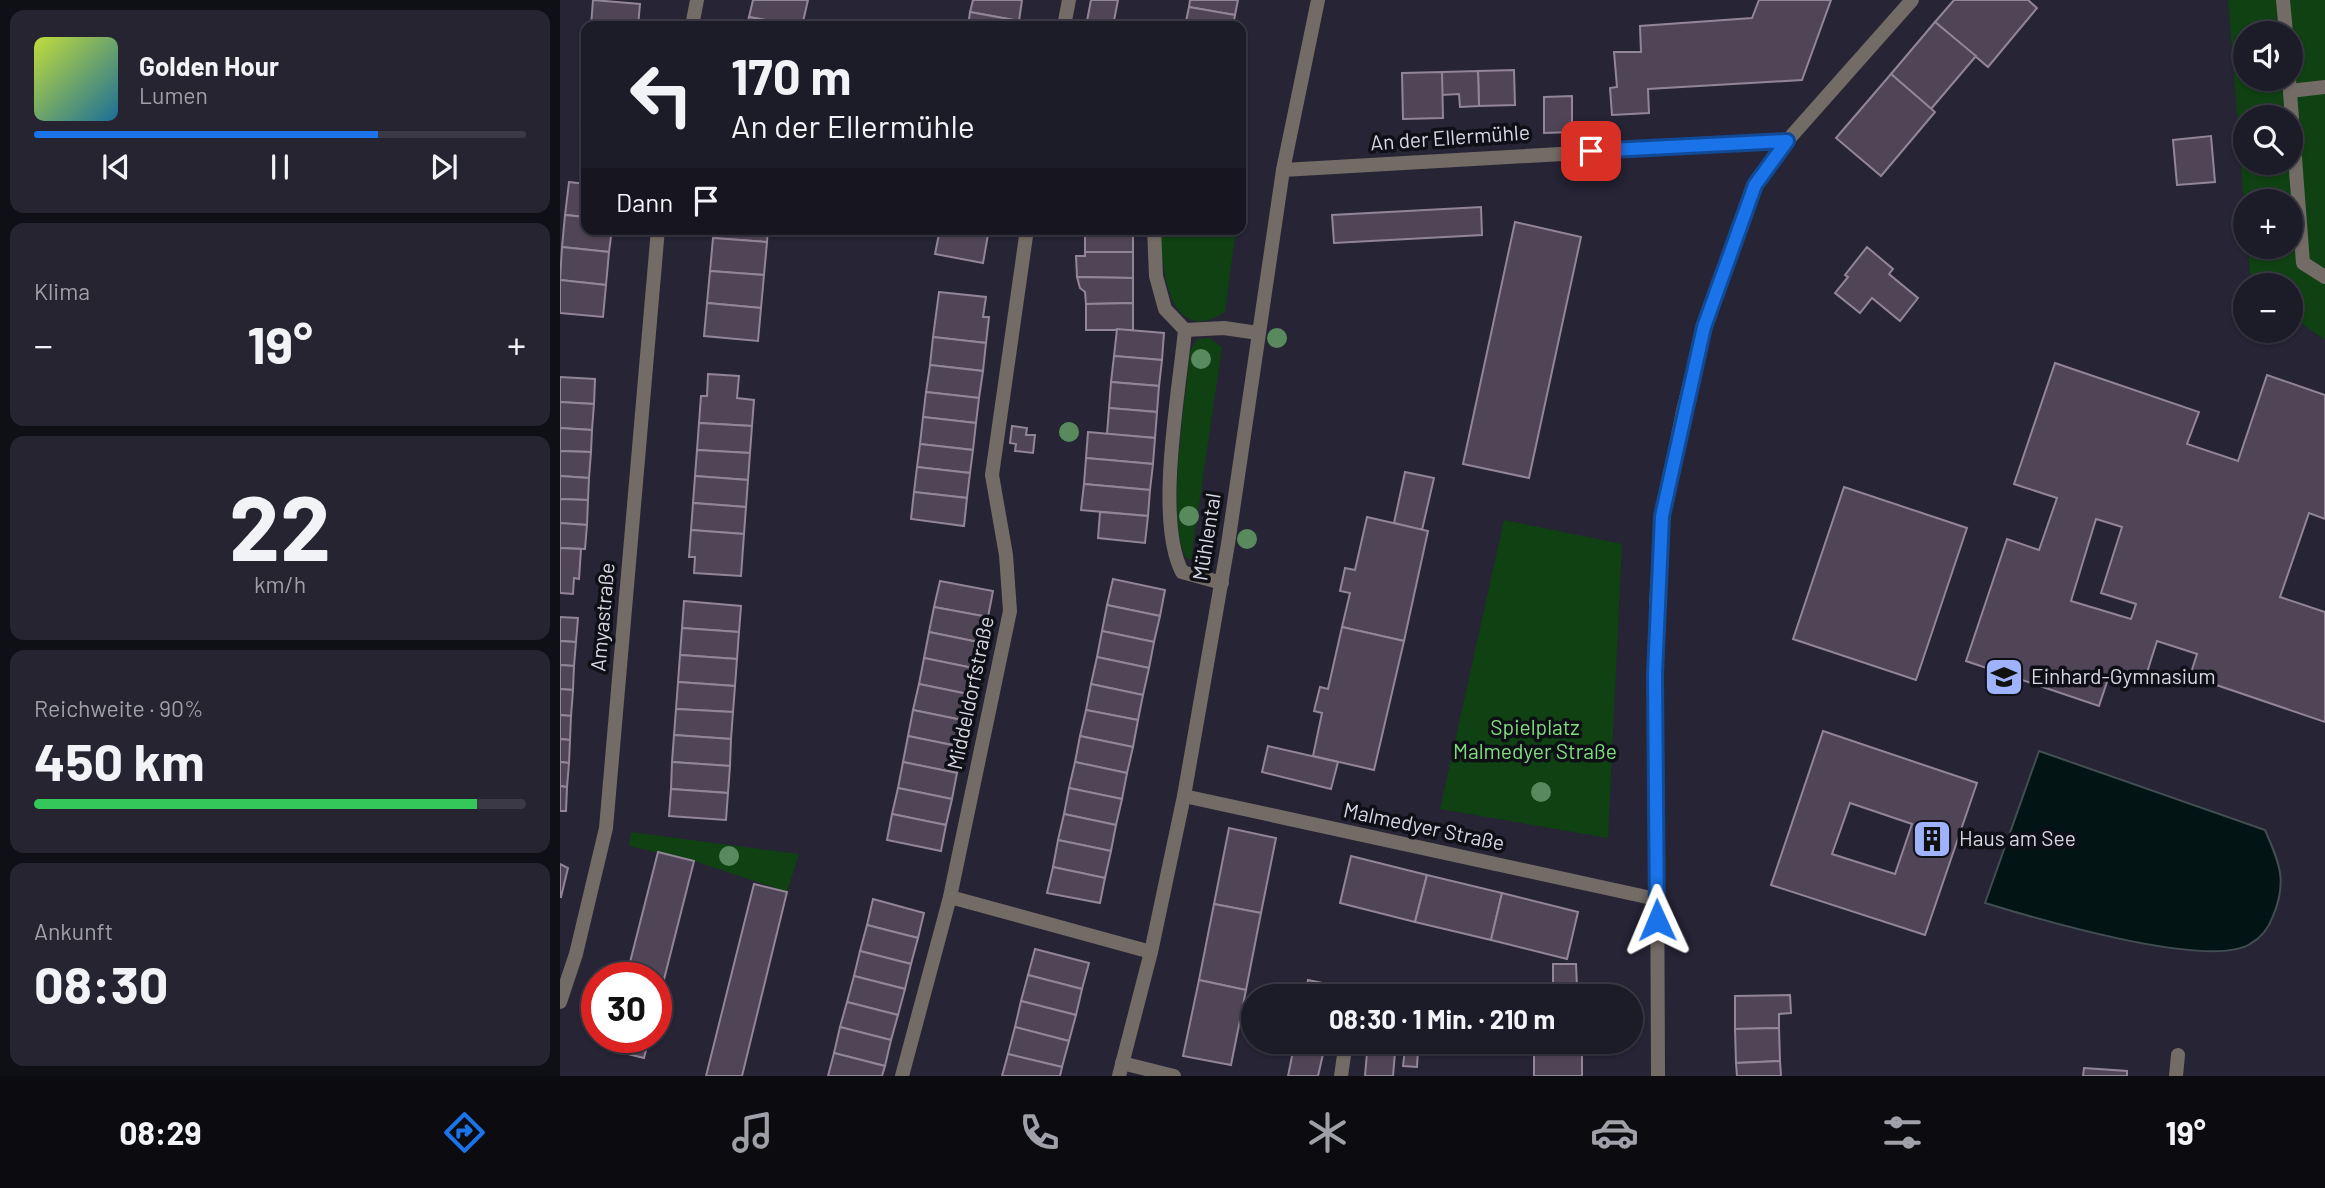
<!DOCTYPE html>
<html lang="de">
<meta charset="utf-8">
<style>
body{margin:0;font-family:Barlow,sans-serif;background:#252430;color:#f1f3f6;height:100vh;display:flex;flex-direction:column;font-size:26px;white-space:nowrap}
*{box-sizing:border-box;margin:0}
p{font-size:23px;color:#a0a1a8}
.icon{flex:none;width:38px;height:38px;fill:none;stroke:currentColor;stroke-width:2;stroke-linecap:round;stroke-linejoin:round}
.map{position:relative;flex:1;overflow:hidden}
.details{display:flex;flex-direction:column;gap:10px;padding:10px;background:#0f0f16;width:560px}
.details>*{flex:none}
.top-card{position:absolute;left:21px;top:21px;width:665px;height:214px;border-radius:14px;box-shadow:0 2px 5px #0004,0 0 0 2px #3a3945;background:#1c1b28;color:#f1f3f6;overflow:hidden}
.controls{position:absolute;left:1673px;top:21px;display:grid;gap:14px}
.controls a{display:grid;place-items:center;width:70px;height:70px;border-radius:50%;background:#1c1b28;box-shadow:0 2px 5px #0004,0 0 0 2px #3a3945;font-size:35px}
.speed{position:absolute;left:21px;top:962px;display:flex;gap:14px;font-size:35px;font-weight:700;text-align:center}
.speed>*{display:grid;place-content:center;width:91px;height:91px;border-radius:50%;background:#1c1b28;box-shadow:0 2px 5px #0004,0 0 0 2px #3a3945;line-height:1}
.speed .limit{border:10px solid #d22;background:#fff;color:#111}
.pin{position:absolute;display:grid;place-items:center;width:60px;height:60px;color:#fff;margin:-30px;border-radius:14px;box-shadow:0 4px 10px #0006}
.me{position:absolute;width:77px;margin:-38px;rotate:359deg;stroke-linejoin:round;filter:drop-shadow(0 0 5px #0008)}
.turn{display:flex;align-items:center;gap:24px;height:147px;padding:0 35px;font-size:32px}
.turn .icon{width:91px;height:91px;stroke-width:2.5}
.turn b{display:block;font-size:49px;line-height:60px}
.then{display:flex;align-items:center;height:66px;padding:0 35px;background:#0003;gap:14px;font-size:26px}
.big{font-size:52px;font-weight:700;line-height:1.1}
.details .card{flex:1;display:flex;flex-direction:column;justify-content:center;gap:10px;min-width:0;padding:0 24px;border-radius:14px;background:#252430}
.details .dial{align-items:center;gap:0}
.dial b{font-size:91px;line-height:1}
.song{display:flex;align-items:center;gap:21px}
.cover{width:84px;height:84px;border-radius:10px;background:linear-gradient(135deg,hsl(70 70% 55%),hsl(200 70% 35%))}
.played{height:7px;border-radius:4px;background:linear-gradient(90deg,#1a73e8 70%,#3a3945 70%)}
.keys{display:flex;justify-content:space-around;direction:ltr}
.heat{display:flex;justify-content:space-between;align-items:center;font-size:38px;direction:ltr}
.charge{height:10px;border-radius:5px;background:linear-gradient(90deg,#34c759 90%,#3a3945 0)}
.trip{position:absolute;left:681px;top:984px;width:402px;height:70px;border-radius:35px;background:#1c1b28;box-shadow:0 2px 5px #0004,0 0 0 2px #3a3945;font-weight:700;line-height:70px;text-align:center}
.menu{display:flex;height:112px;justify-content:space-around;align-items:center;background:#0b0b10;color:#a0a1a8}
.menu .icon{width:49px;height:49px}
.menu .on{color:#1a73e8}
.menu b{font-size:32px;color:#f1f3f6}
main{display:flex;flex:1;min-height:0}
.map>svg:first-child{display:block}
</style>
<main>
<section class="details">
<div class="card">
<div class="song"><i class="cover"></i><div><b>Golden Hour</b><p>Lumen</p></div></div>
<div class="played"></div>
<div class="keys"><svg class="icon" aria-label="previous" viewBox="0 0 24 24"><path d="M18 5L8 12l10 7zM5 5v14"/></svg><svg class="icon" aria-label="pause" viewBox="0 0 24 24"><path d="M8 5v14M16 5v14"/></svg><svg class="icon" aria-label="next" viewBox="0 0 24 24"><path d="M6 5l10 7-10 7zM19 5v14"/></svg></div>
</div>
<div class="card"><p>Klima</p>
<div class="heat"><a>−</a><b class="big">19°</b><a>+</a></div>
</div>
<div class="card dial"><b>22</b><p>km/h</p></div>
<div class="card"><p>Reichweite · 90%</p><b class="big">450 km</b><div class="charge"></div></div>
<div class="card"><p>Ankunft</p><b class="big">08:30</b></div>
</section>
<div class="map">
<svg width="1765" height="1076" viewBox="0 0 1765 1076">
<rect width="100%" height="100%" fill="#262435"/>
<g fill="#0f4112" fill-rule="evenodd">
<path d="M 1668,0 L 1765,0 L 1765,340 L 1731,316 L 1731,285 L 1691,285 L 1688,247 L 1731,247 L 1731,201 L 1685,201 L 1685,215 ZM 1685,33 L 1731,33 L 1731,79 L 1685,79 ZM 1685,117 L 1731,117 L 1731,163 L 1685,163 Z"/>
<path d="M 600,229 L 676,229 L 665,312 C 607,349 602,265 600,229 Z"/>
<path d="M 650,338 L 662,347 L 631,560 L 626,558 C 605,518 626,400 630,351 L 637,339 Z"/>
<polygon points="944,520 1062,544 1048,838 880,809"/>
<polygon points="71,832 239,854 227,892 134,861 69,846"/>
</g>
<path fill="#021414" stroke="#424e52" stroke-width="2" d="M 1479,751 L 1705,830 C 1719,862 1728,881 1713,916 C 1709,927 1701,938 1690,944 C 1648,970 1474,918 1425,903 Z"/>
<g fill="#504556" stroke="#928598" stroke-width="2" fill-rule="evenodd">
<polygon points="33,0 80,4 78,26 31,26"/>
<polygon points="193,0 248,0 242,26 189,17"/>
<polygon points="413,0 462,0 459,21 410,12"/>
<polygon points="531,0 558,0 553,26 526,26"/>
<polygon points="630,0 678,0 675,15 629,7"/>
<polygon points="1199,0 1271,0 1242,80 1088,89 1089,113 1052,115 1050,88 1057,87 1054,52 1081,52 1080,26 1192,18"/>
<polygon points="1394,0 1468,0 1477,8 1428,67 1375,22"/>
<polygon points="629,7 675,15 673,26 625,26"/>
<polygon points="410,12 459,21 458,26 408,26"/>
<polygon points="189,17 231,26 187,26"/>
<polygon points="1375,22 1416,56 1371,109 1331,74"/>
<polygon points="954,70 955,105 919,106 918,71"/>
<polygon points="918,71 919,106 900,107 899,94 882,95 882,72"/>
<polygon points="882,72 883,118 843,119 842,73"/>
<polygon points="1331,74 1375,112 1321,176 1276,138"/>
<polygon points="23,94 26,95 26,127 20,126"/>
<polygon points="1012,96 1012,132 984,133 984,97"/>
<polygon points="1651,136 1655,182 1617,185 1613,140"/>
<polygon points="9,182 26,184 26,217 5,215"/>
<polygon points="921,207 922,235 774,243 772,215"/>
<polygon points="5,215 26,217 26,229 52,229 49,252 2,247"/>
<polygon points="955,222 1021,237 969,478 903,464"/>
<polygon points="153,229 208,229 207,242 153,238"/>
<polygon points="380,229 429,229 423,263 375,254"/>
<rect x="525" y="229" width="48" height="23"/>
<polygon points="153,238 207,242 204,275 150,271"/>
<polygon points="2,247 49,252 46,285 0,280"/>
<polygon points="1307,247 1333,269 1329,274 1358,298 1340,321 1312,298 1300,313 1275,293 1288,277 1285,275"/>
<polygon points="525,252 573,252 573,278 517,277 516,256 525,256"/>
<polygon points="150,271 204,275 201,308 147,303"/>
<polygon points="517,277 573,278 573,303 526,304 525,292 520,288"/>
<polygon points="0,280 46,285 43,317 0,313"/>
<polygon points="379,292 426,297 423,317 429,317 426,343 373,337"/>
<polygon points="147,303 201,308 198,341 144,336"/>
<polygon points="573,303 573,330 526,330 526,304"/>
<polygon points="557,329 604,333 602,360 554,356"/>
<polygon points="373,337 426,343 423,371 370,365"/>
<polygon points="554,356 602,360 599,386 551,382"/>
<path d="M 1495,363 L 1639,412 L 1627,444 L 1678,461 L 1707,375 L 1765,395 L 1765,519 L 1749,513 L 1720,597 L 1765,612 L 1765,722 L 1630,676 L 1637,654 L 1597,641 L 1583,685 L 1550,673 L 1539,706 L 1406,661 L 1447,539 L 1479,550 L 1497,498 L 1454,484 ZM 1536,519 L 1562,527 L 1541,593 L 1576,604 L 1571,619 L 1511,601 Z"/>
<polygon points="370,365 423,371 419,398 366,392"/>
<polygon points="148,374 179,376 177,398 194,400 192,426 139,423 141,396 147,396"/>
<polygon points="0,377 35,379 34,404 0,402"/>
<polygon points="551,382 599,386 597,412 549,408"/>
<polygon points="366,392 419,398 416,423 363,417"/>
<polygon points="0,402 34,404 32,430 0,428"/>
<polygon points="549,408 597,412 595,438 547,434"/>
<polygon points="363,417 416,423 413,450 360,444"/>
<polygon points="139,423 192,426 190,453 137,450"/>
<polygon points="452,426 467,428 466,435 475,435 473,453 455,451 456,444 450,443"/>
<polygon points="0,428 32,430 31,452 0,451"/>
<polygon points="528,432 595,438 593,464 526,458"/>
<polygon points="360,444 413,450 410,473 357,467"/>
<polygon points="137,450 190,453 188,480 135,476"/>
<polygon points="0,451 31,452 29,478 0,476"/>
<polygon points="526,458 593,464 590,490 524,484"/>
<polygon points="357,467 410,473 407,498 354,492"/>
<polygon points="845,472 874,478 862,530 834,523"/>
<polygon points="0,476 29,478 28,500 0,499"/>
<polygon points="135,476 188,480 186,507 133,503"/>
<polygon points="524,484 590,490 588,516 521,510"/>
<polygon points="1284,487 1407,528 1356,680 1233,639"/>
<polygon points="354,492 407,498 404,526 351,519"/>
<polygon points="0,499 28,500 27,525 0,523"/>
<polygon points="133,503 186,507 184,534 131,530"/>
<polygon points="540,512 588,516 585,543 538,538"/>
<polygon points="807,517 868,531 844,641 782,627 790,593 780,591 785,568 795,570"/>
<polygon points="0,523 27,525 25,549 0,548"/>
<polygon points="131,530 184,534 181,576 134,573 135,557 129,557"/>
<polygon points="0,548 21,549 19,579 14,578 13,594 0,593"/>
<polygon points="553,579 605,590 600,616 547,605"/>
<polygon points="380,581 433,591 428,617 374,607"/>
<polygon points="124,601 181,606 179,632 122,628"/>
<polygon points="547,605 600,616 594,642 542,631"/>
<polygon points="374,607 428,617 423,643 369,632"/>
<polygon points="0,617 18,618 16,642 0,641"/>
<polygon points="782,627 844,641 814,770 753,756 762,713 754,711 760,687 768,689"/>
<polygon points="122,628 179,632 177,659 120,655"/>
<polygon points="542,631 594,642 589,668 537,657"/>
<polygon points="369,632 423,643 418,669 364,658"/>
<polygon points="0,641 16,642 14,666 0,665"/>
<polygon points="120,655 177,659 175,686 118,682"/>
<polygon points="537,657 589,668 583,695 531,684"/>
<polygon points="364,658 418,669 413,695 359,684"/>
<polygon points="0,665 14,666 13,690 0,689"/>
<polygon points="118,682 175,686 173,712 116,709"/>
<polygon points="359,684 413,695 407,721 353,710"/>
<polygon points="531,684 583,695 578,720 526,710"/>
<polygon points="0,689 13,690 11,716 0,715"/>
<polygon points="116,709 173,712 171,739 114,735"/>
<polygon points="353,710 407,721 402,747 348,736"/>
<polygon points="526,710 578,720 573,747 520,736"/>
<polygon points="0,715 11,716 10,740 0,739"/>
<path d="M 1263,731 L 1417,783 L 1365,935 L 1211,885 ZM 1290,803 L 1352,824 L 1335,874 L 1272,854 Z"/>
<polygon points="114,735 171,739 170,766 112,762"/>
<polygon points="348,736 402,747 397,773 343,762"/>
<polygon points="520,736 573,747 567,773 515,762"/>
<polygon points="0,739 10,740 9,763 0,762"/>
<polygon points="708,746 778,762 771,789 702,772"/>
<polygon points="0,762 9,763 7,787 0,786"/>
<polygon points="112,762 170,766 168,793 111,789"/>
<polygon points="343,762 397,773 392,799 338,788"/>
<polygon points="515,762 567,773 562,799 509,788"/>
<polygon points="0,786 7,787 6,811 0,811"/>
<polygon points="338,788 392,799 386,825 332,814"/>
<polygon points="509,788 562,799 556,825 504,814"/>
<polygon points="111,789 168,793 166,820 109,816"/>
<polygon points="332,814 386,825 381,851 327,840"/>
<polygon points="504,814 556,825 551,851 498,840"/>
<polygon points="669,828 716,838 701,913 654,904"/>
<polygon points="498,840 551,851 545,878 493,867"/>
<polygon points="98,852 134,861 96,1011 96,978 66,978"/>
<polygon points="791,856 867,875 855,922 780,903"/>
<polygon points="0,864 8,868 1,897 0,897"/>
<polygon points="493,867 545,878 540,903 487,893"/>
<polygon points="867,875 942,893 931,940 855,922"/>
<polygon points="194,884 227,892 182,1076 146,1076"/>
<polygon points="942,893 1018,912 1007,959 931,940"/>
<polygon points="313,899 364,913 358,938 307,925"/>
<polygon points="654,904 701,913 686,990 639,980"/>
<polygon points="307,925 358,938 351,964 300,951"/>
<polygon points="475,949 529,963 522,989 468,975"/>
<polygon points="300,951 351,964 345,989 294,976"/>
<polygon points="993,964 1016,964 1017,987 993,987"/>
<polygon points="468,975 522,989 516,1015 461,1001"/>
<polygon points="294,976 345,989 338,1015 287,1002"/>
<polygon points="639,980 686,990 671,1065 623,1056"/>
<polygon points="748,980 777,986 775,996 745,996"/>
<rect x="993" y="987" width="24" height="9"/>
<polygon points="1230,995 1231,1013 1219,1014 1219,1028 1175,1029 1175,996"/>
<polygon points="461,1001 516,1015 509,1041 455,1027"/>
<polygon points="287,1002 338,1015 331,1040 280,1027"/>
<polygon points="280,1027 331,1040 325,1066 274,1053"/>
<polygon points="455,1027 509,1041 502,1067 448,1054"/>
<polygon points="1219,1028 1220,1061 1176,1063 1175,1029"/>
<polygon points="51,1038 89,1038 84,1058 48,1049"/>
<polygon points="735,1041 766,1041 758,1076 728,1076"/>
<polygon points="808,1041 836,1041 833,1076 805,1076"/>
<rect x="974" y="1041" width="48" height="5"/>
<rect x="974" y="1046" width="48" height="30"/>
<polygon points="845,1049 858,1050 857,1067 843,1066"/>
<polygon points="274,1053 325,1066 322,1076 268,1076"/>
<polygon points="448,1054 502,1067 500,1076 442,1076"/>
<polygon points="1220,1061 1221,1076 1177,1076 1176,1063"/>
<polygon points="1524,1068 1567,1071 1567,1076 1523,1076"/>
</g>
<g fill="none" stroke-linecap="round" stroke-linejoin="round">
<g stroke="#736b65" stroke-width="14">
<polyline points="1723,0 1726,33"/>
<polyline points="1729,79 1743,263 1765,277"/>
<polyline points="1730,91 1765,87"/>
<path d="M 594,229 L 596,276 L 605,309 L 625,330 C 619,393 595,519 622,572 L 662,583"/>
<polyline points="625,330 664,328 698,333"/>
<polyline points="793,996 794,992"/>
<polyline points="562,1063 614,1076"/>
<polyline points="781,1076 786,1041"/>
</g>
<g stroke="#736b65" stroke-width="14">
<polyline points="132,26 137,0"/>
<polyline points="504,26 509,0"/>
<polyline points="723,170 1227,141"/>
<polyline points="624,796 1096,899"/>
<polyline points="390,897 591,952"/>
<polyline points="0,1002 16,954 46,828 98,229"/>
<polyline points="342,1076 390,897 450,611 446,555 432,475 467,229"/>
<polyline points="559,1076 591,952 624,796 668,544 723,170 758,0"/>
<polyline points="1098,1076 1096,604 1102,516 1123,411 1144,327 1195,185 1227,141 1352,0"/>
<polyline points="1616,1076 1618,1055"/>
</g>
</g>
<g fill="#588a5e">
<circle cx="717" cy="338" r="10"/>
<circle cx="641" cy="359" r="10"/>
<circle cx="509" cy="432" r="10"/>
<circle cx="629" cy="516" r="10"/>
<circle cx="687" cy="539" r="10"/>
<circle cx="981" cy="792" r="10"/>
<circle cx="169" cy="856" r="10"/>
</g>
<g fill="none" stroke-linecap="round" stroke-linejoin="round">
<g stroke="#114b97" stroke-width="18">
<polyline id="route" points="1031,151 1227,141 1195,185 1144,327 1102,516 1095,674 1097,920"/>
</g>
<use href="#route" stroke="#1a73e8" stroke-width="12"/>
</g>
<defs>
<g id="school-square" transform="scale(2.0125)"><rect x="-9" y="-9" width="18" height="18" rx="4" fill="#9fb3fd" stroke="#0f0f16"/><path d="M0-5L7-2L0 1L-7-2ZM-4 1L0 2.5L4 1V4Q0 6-4 4Z" fill="#111"/></g>
<g id="building-square" transform="scale(2.0125)"><rect x="-9" y="-9" width="18" height="18" rx="4" fill="#9fb3fd" stroke="#0f0f16"/><path d="M-4-6H4V6H1V3H-1V6H-4ZM-2.5-4.3h1.7v1.8h-1.7ZM.8-4.3h1.7v1.8H.8ZM-2.5-1h1.7V.8h-1.7ZM.8-1h1.7V.8H.8Z" fill="#111"/></g>
</defs>
<g fill-rule="evenodd">
<use href="#school-square" x="1444" y="677"/>
<use href="#building-square" x="1372" y="839"/>
</g>
<g text-anchor="middle" stroke-width="7" stroke-linejoin="round" paint-order="stroke">
<g font-size="21" fill="#d8d7e3" stroke="#0f0f16">
<text transform="translate(890 138) rotate(-4)" y="7">An der Ellermühle</text>
<text transform="translate(647 537) rotate(-81)" y="7">Mühlental</text>
<text transform="translate(43 617) rotate(-85)" y="7">Amyastraße</text>
<text transform="translate(411 693) rotate(-78)" y="7">Middeldorfstraße</text>
<text transform="translate(864 827) rotate(12)" y="7">Malmedyer Straße</text>
</g>
<g font-size="21" fill="#d8d7e3" stroke="#0f0f16" text-anchor="start">
<text x="1471" y="684">Einhard-Gymnasium</text>
<text x="1399" y="846">Haus am See</text>
</g>
<g font-size="21" fill="#81de80" stroke="#0f0f16">
<text x="975" y="735">Spielplatz<tspan x="975" dy="24">Malmedyer Straße</tspan></text>
</g>
</g>
</svg>
<div class="controls">
<a><svg class="icon" aria-label="sound" viewBox="0 0 24 24"><path d="M4 9h4l5-4v14l-5-4H4zM17 9q2 3 0 6"/></svg></a>
<a><svg class="icon" aria-label="search" viewBox="0 0 24 24"><circle cx="10" cy="10" r="6"/><path d="M15 15l6 6"/></svg></a>
<a>+</a>
<a>−</a>
</div>
<div class="speed"><div class="limit">30</div></div>
<div class="pin" style="left:1031px;top:151px;background:#d93025"><svg class="icon" aria-label="arrive" viewBox="0 0 24 24"><path d="M6 21V4h12l-3 4 3 4H6"/></svg></div>
<svg class="me" style="left:1097px;top:920px" viewBox="-20 -20 40 40"><path d="M0-17L14 15 0 8-14 15z" fill="#1a73e8" stroke="#fff" stroke-width="4"/></svg>
<div class="trip">08:30 · 1 Min. · 210 m</div>
<div class="top-card">
<div class="turn"><svg class="icon" aria-label="left" viewBox="0 0 24 24"><path d="M17 20v-9H6M10 6l-5 5 5 5"/></svg><div><b>170 m</b>An der Ellermühle</div></div>
<div class="then">Dann<svg class="icon" aria-label="arrive" viewBox="0 0 24 24"><path d="M6 21V4h12l-3 4 3 4H6"/></svg></div>
</div>
</div>
</main>
<nav class="menu">
<b>08:29</b>
<svg class="icon on" aria-label="directions" viewBox="0 0 24 24"><path d="M12 3l9 9-9 9-9-9zM9 14v-3h6M13 9l2 2-2 2"/></svg>
<svg class="icon" aria-label="music" viewBox="0 0 24 24"><path d="M9 18V5l10-2v13"/><circle cx="6" cy="18" r="3"/><circle cx="16" cy="16" r="3"/></svg>
<svg class="icon" aria-label="phone" viewBox="0 0 24 24"><path d="M5 4h4l2 5-3 2q2 4 5 5l2-3 5 2v4C11 20 4 13 5 4z"/></svg>
<svg class="icon" aria-label="climate" viewBox="0 0 24 24"><path d="M12 3v18M4 7l16 10M4 17L20 7"/></svg>
<svg class="icon" aria-label="car" viewBox="0 0 24 24"><path d="M5 17H2v-5l4-1 3-4h7l3 4 3 1v5h-3M9 17h6M6 11h13"/><circle cx="7" cy="17" r="2"/><circle cx="17" cy="17" r="2"/></svg>
<svg class="icon" aria-label="filters" viewBox="0 0 24 24"><path d="M4 7h16M4 17h16"/><circle cx="9" cy="7" r="2"/><circle cx="15" cy="17" r="2"/></svg>
<b>19°</b>
</nav>
